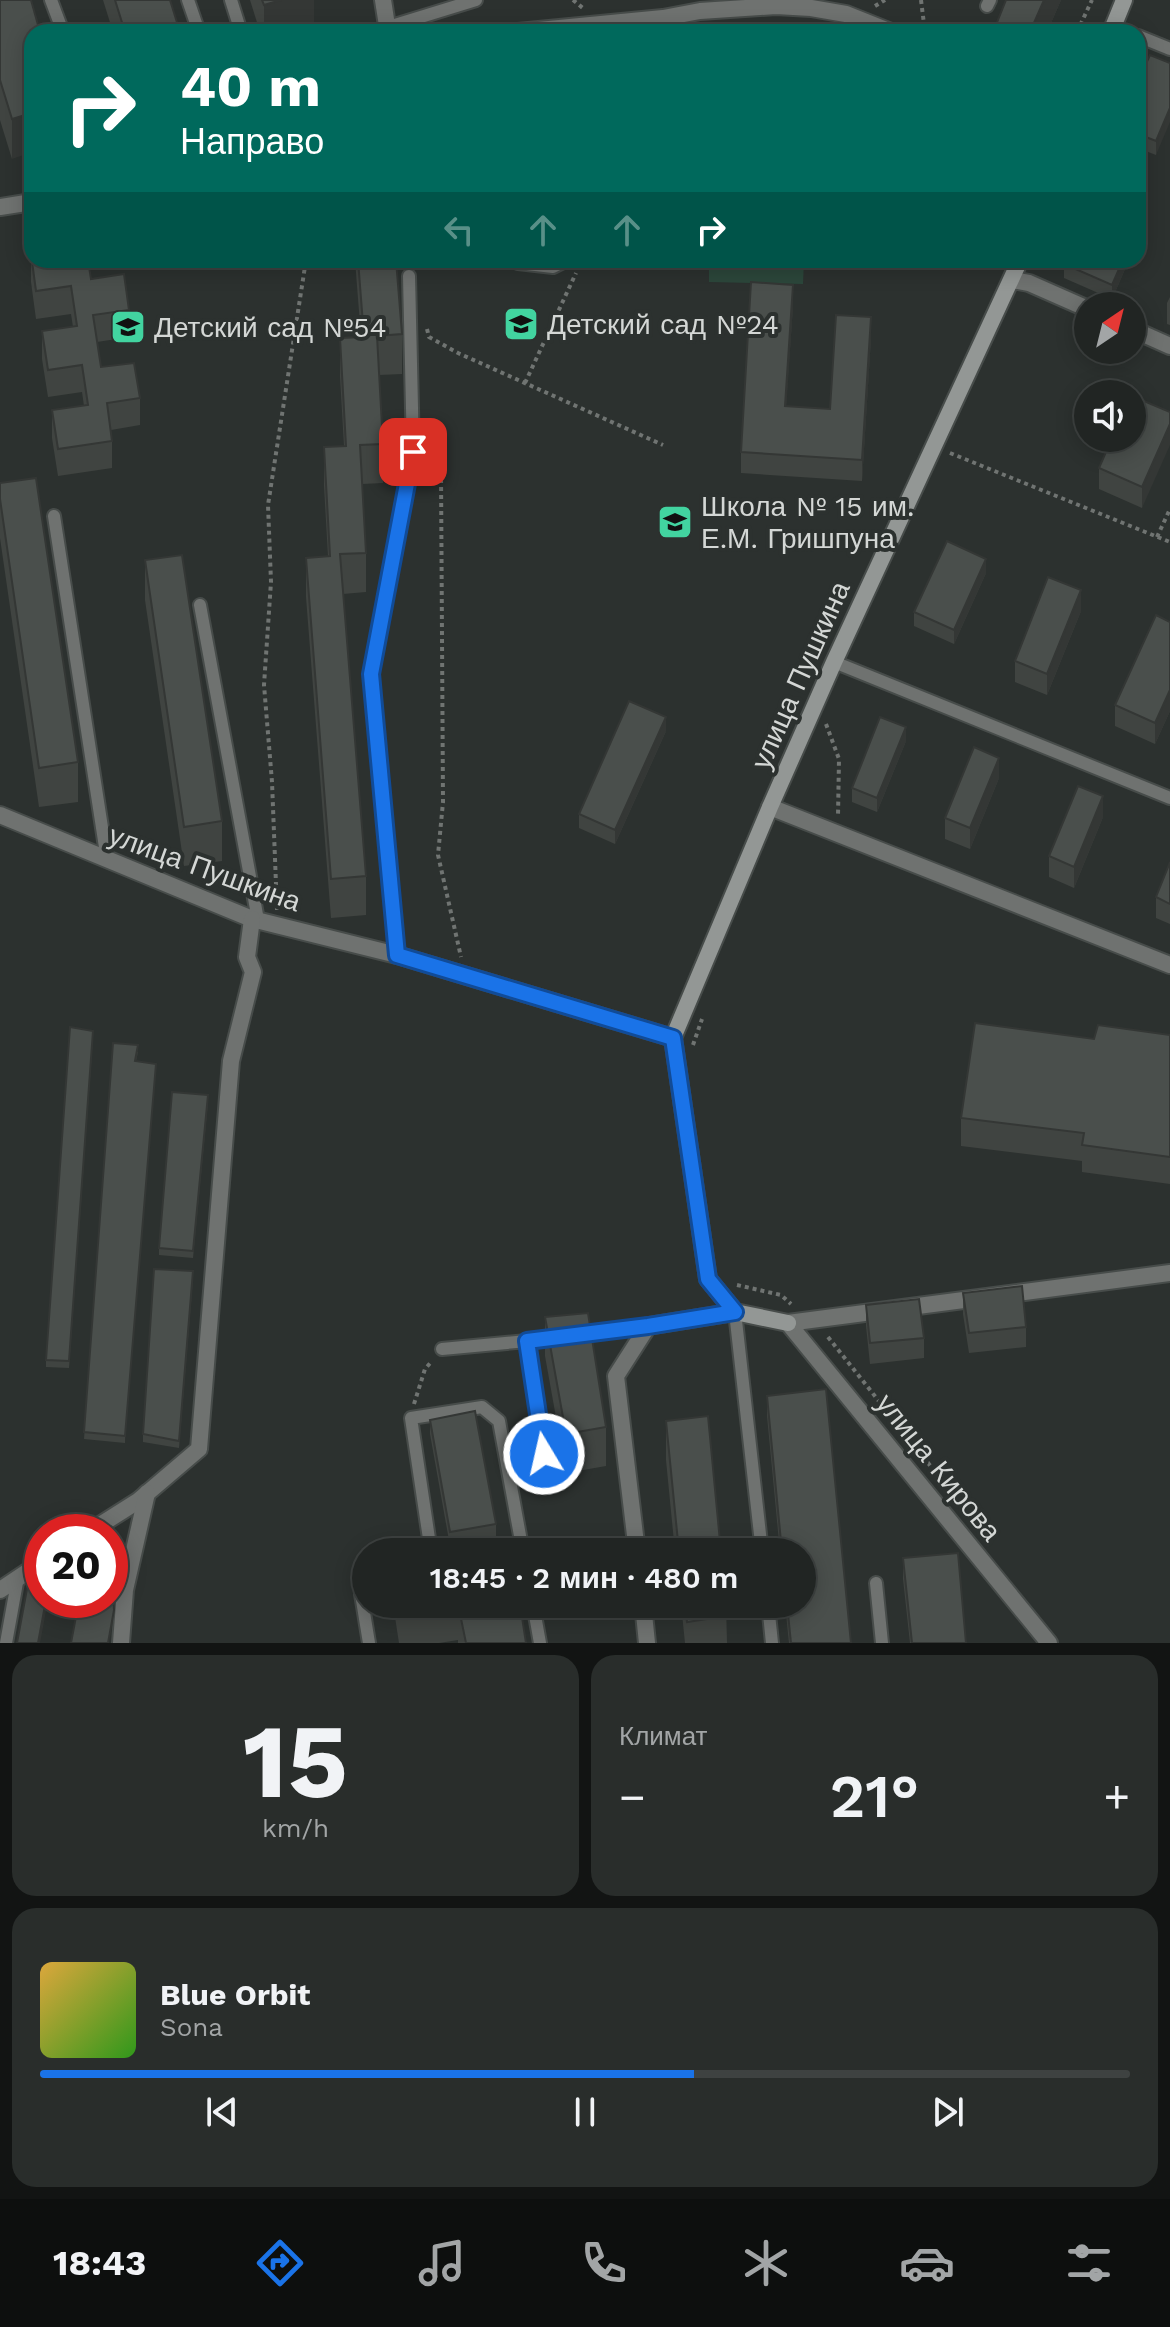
<!DOCTYPE html>
<html lang="ru">
<meta charset="utf-8">
<style>
body{margin:0;font-family:"Work Sans",sans-serif;background:#292d2b;color:#f1f3f6;height:100vh;display:flex;flex-direction:column;font-size:30px;white-space:nowrap}
*{box-sizing:border-box;margin:0}
p{font-size:26px;color:#a2a5a6}
.icon{flex:none;width:44px;height:44px;fill:none;stroke:currentColor;stroke-width:2;stroke-linecap:round;stroke-linejoin:round}
.map{position:relative;height:1643px;overflow:hidden}
.panel{display:flex;flex-direction:column;gap:12px;padding:12px;background:#121413;flex:1}
.panel>*{flex:none}
.top-card{position:absolute;left:24px;top:24px;width:1122px;height:244px;border-radius:24px;box-shadow:0 4px 20px #0003,0 0 0 2px #3e4241;background:#00695c;color:#fff;overflow:hidden}
.needle{width:52px;rotate:35deg}
.controls{position:absolute;left:1074px;top:292px;display:grid;gap:16px}
.controls a{display:grid;place-items:center;width:72px;height:72px;border-radius:50%;background:#212523;box-shadow:0 4px 20px #0003,0 0 0 2px #3e4241;font-size:40px}
.speed{position:absolute;left:24px;top:1514px;display:flex;gap:16px;font-size:40px;font-weight:700;text-align:center}
.speed>*{display:grid;place-content:center;width:104px;height:104px;border-radius:50%;background:#212523;box-shadow:0 4px 20px #0003,0 0 0 2px #3e4241;line-height:1}
.speed .limit{border:12px solid #d22;background:#fff;color:#111}
.pin{position:absolute;display:grid;place-items:center;width:68px;height:68px;color:#fff;margin:-34px;border-radius:16px;box-shadow:0 4px 12px #0006}
.me{position:absolute;width:88px;margin:-44px;rotate:351deg;stroke-linejoin:round;filter:drop-shadow(0 0 6px #0008)}
.turn{display:flex;align-items:center;gap:28px;height:168px;padding:0 24px;font-size:36px}
.turn .icon{width:104px;height:104px;stroke-width:2.5}
.turn b{display:block;font-size:56px;line-height:68px}
.lanes{display:flex;align-items:center;height:76px;padding:0 24px;background:#0003;justify-content:center;gap:40px;direction:ltr}
.lanes .off{opacity:.35}
.big{font-size:60px;font-weight:600;line-height:1.1}
.panel .widget{flex:1;display:flex;flex-direction:column;justify-content:center;gap:12px;min-width:0;padding:0 28px;border-radius:24px;background:#292d2b}
.panel .dial{align-items:center;gap:0}
.dial b{font-size:104px;line-height:1}
.song{display:flex;align-items:center;gap:24px}
.cover{width:96px;height:96px;border-radius:12px;background:linear-gradient(135deg,hsl(40 70% 55%),hsl(110 70% 35%))}
.played{height:8px;border-radius:4px;background:linear-gradient(90deg,#1a73e8 60%,#3e4241 60%)}
.keys{display:flex;justify-content:space-around;direction:ltr}
.heat{display:flex;justify-content:space-between;align-items:center;font-size:44px;direction:ltr}
.panel .tiles{flex:1;display:grid;gap:12px;grid-template-columns:1fr 1fr}
.widget:last-child{grid-column:span 2}
.trip{position:absolute;left:352px;top:1538px;width:464px;height:80px;border-radius:40px;background:#212523;box-shadow:0 4px 20px #0003,0 0 0 2px #3e4241;font-weight:600;line-height:80px;text-align:center}
.tab-bar{display:flex;height:128px;justify-content:space-around;align-items:center;background:#0d0f0e;color:#a2a5a6}
.tab-bar .icon{width:56px;height:56px}
.tab-bar .on{color:#1a73e8}
.tab-bar b{font-size:36px;color:#f1f3f6}
.map>svg:first-child{display:block}
</style>
<div class="map">
<svg width="1170" height="1643" viewBox="0 0 1170 1643">
<rect width="100%" height="100%" fill="#2c312f"/>
<polygon fill="#2c473b" points="709,260 804,260 803,284 709,282"/>
<g fill="none" stroke-linecap="round" stroke-linejoin="round">
<g stroke="#474c4a" stroke-width="16">
<g id="lane">
<polyline points="51,0 63,32"/>
<polyline points="188,0 199,32"/>
<polyline points="231,0 241,32"/>
<polyline points="987,6 990,0"/>
<polyline points="663,18 665,32"/>
<polyline points="372,32 476,0"/>
<polyline points="1138,36 1170,49"/>
<polyline points="514,260 518,263 553,267 567,260"/>
<polyline points="54,516 107,860"/>
<polyline points="200,605 258,920"/>
<polyline points="834,662 1170,798"/>
<polyline points="397,955 371,674 413,452 409,276"/>
<polyline points="735,1312 762,1552"/>
<polyline points="442,1349 527,1341"/>
<polyline points="549,1482 527,1341 648,1326"/>
<polyline points="431,1552 411,1418 482,1407 499,1421 523,1552"/>
<polyline points="876,1583 882,1643"/>
<polyline points="366,1584 361,1594 369,1643"/>
<polyline points="533,1604 540,1643"/>
<polyline points="768,1604 772,1643"/>
<polyline points="6,1643 18,1577"/>
</g>
</g>
<g stroke="#474c4a" stroke-width="20">
<g id="street">
<polyline points="383,0 388,32"/>
<polyline points="518,32 663,18 700,11 776,6 811,8 846,14 891,32"/>
<polyline points="0,207 32,202"/>
<polyline points="1012,280 1029,283 1088,309"/>
<polyline points="1132,329 1170,346"/>
<polyline points="770,807 1170,965"/>
<polyline points="0,815 252,919 397,955 673,1038"/>
<polyline points="788,1323 1049,1643"/>
<polyline points="788,1323 1170,1273"/>
<polyline points="89,1532 138,1501 199,1449 231,1061 253,972 247,957 252,919"/>
<polyline points="637,1552 616,1376 648,1326 735,1312"/>
<polyline points="0,1590 42,1562"/>
<polyline points="643,1604 647,1643"/>
<polyline points="121,1643 125,1590 147,1493"/>
</g>
</g>
<g stroke="#474c4a" stroke-width="20">
<g id="secondary">
<polyline points="1111,32 1124,0"/>
<polyline points="788,1323 735,1312 708,1279 673,1038 770,807 834,662 1020,260"/>
</g>
</g>
<g stroke="#707472" stroke-width="4" stroke-dasharray="4 4" stroke-linecap="butt">
<polyline points="573,0 584,9"/>
<polyline points="921,0 925,32"/>
<polyline points="875,6 885,0"/>
<polyline points="1077,32 1092,0"/>
<polyline points="427,329 429,337 458,353 663,445"/>
<polyline points="525,383 576,273"/>
<polyline points="950,453 1170,542"/>
<polyline points="441,471 443,802 438,855 461,957"/>
<polyline points="1157,537 1170,509"/>
<polyline points="826,724 839,759 838,816"/>
<polyline points="277,910 272,782 264,685 271,582 268,505 306,260"/>
<polyline points="693,1045 702,1019"/>
<polyline points="737,1285 781,1295 791,1304"/>
<polyline points="828,1337 944,1483"/>
<polyline points="414,1404 425,1369 432,1361"/>
</g>
<use href="#lane" stroke="#6f7270" stroke-width="12"/>
<use href="#street" stroke="#6f7270" stroke-width="16"/>
<use href="#secondary" stroke="#939795" stroke-width="16"/>
</g>
<g fill="#404441">
<polygon points="0,0 31,0 12,159 0,120"/>
<polygon points="103,0 170,0 180,32 113,32"/>
<polygon points="250,0 314,0 314,30 306,32 260,32"/>
<polygon points="1006,0 1061,0 1047,32 996,32 996,25"/>
<polygon points="1170,63 1156,155 1138,148 1138,81"/>
<polygon points="31,254 91,279 129,310 129,337 97,342 101,367 140,398 140,425 111,430 112,441 112,468 58,476 52,438 52,410 84,406 82,392 48,397 42,359 42,331 73,327 71,314 36,319 31,282"/>
<polygon points="355,260 396,260 402,334 402,374 379,375 383,444 383,483 362,484 366,553 366,592 343,594 366,876 366,915 331,918 306,597 306,558 328,556 324,486 324,447 344,446 340,377 340,338 361,337"/>
<polygon points="906,260 962,260 961,269 906,263"/>
<polygon points="1129,260 1112,299 1064,278 1064,264"/>
<polygon points="1170,297 1170,325 1167,324 1167,303"/>
<polygon points="793,306 786,406 830,409 871,338 862,481 741,473 741,452"/>
<polygon points="1170,412 1142,508 1099,489 1099,468"/>
<polygon points="0,483 78,762 78,802 39,807 0,538"/>
<polygon points="145,560 222,821 222,861 184,866 145,600"/>
<polygon points="986,573 954,644 914,626 914,612"/>
<polygon points="1081,611 1047,695 1015,682 1015,661"/>
<polygon points="1170,622 1170,711 1155,744 1115,726 1115,705"/>
<polygon points="666,731 615,844 579,828 579,814"/>
<polygon points="906,741 877,812 852,802 852,788"/>
<polygon points="999,778 970,849 945,839 945,818"/>
<polygon points="1103,817 1074,888 1049,877 1049,856"/>
<polygon points="1170,862 1170,924 1156,918 1156,897"/>
<polygon points="1170,1035 1170,1184 1082,1172 1082,1161 961,1146 961,1118 1094,1039"/>
<polygon points="93,1038 69,1368 46,1367 46,1360"/>
<polygon points="113,1043 138,1052 136,1061 125,1443 84,1439"/>
<polygon points="208,1102 193,1258 159,1255 159,1248"/>
<polygon points="193,1279 179,1448 143,1442 143,1434"/>
<polygon points="963,1293 1026,1327 1026,1347 969,1353 963,1314"/>
<polygon points="866,1305 924,1338 924,1358 870,1364 866,1326"/>
<polygon points="545,1317 606,1427 606,1466 566,1473 545,1356"/>
<polygon points="767,1396 851,1643 789,1643 785,1604 802,1604 802,1552 780,1552 767,1416"/>
<polygon points="430,1420 496,1524 496,1538 450,1546 430,1434"/>
<polygon points="666,1421 721,1552 675,1552 666,1460"/>
<polygon points="903,1558 966,1643 910,1643 903,1579"/>
<polygon points="393,1604 520,1604 526,1643 458,1643 458,1640 439,1643 399,1643"/>
<polygon points="681,1604 726,1604 727,1643 685,1643"/>
</g>
<g fill="#343735">
<polygon points="281,0 314,0 314,30 306,32 264,32 264,5"/>
<polygon points="1044,0 1061,0 1047,32 1030,32"/>
<polygon points="1170,108 1170,122 1156,155 1156,141"/>
<polygon points="32,113 32,152 12,159 12,119"/>
<polygon points="1142,215 1142,229 1138,239 1138,225"/>
<polygon points="1123,260 1129,260 1112,299 1112,285"/>
<polygon points="793,285 793,306 785,427 785,406"/>
<polygon points="871,317 871,338 862,481 862,460"/>
<polygon points="1170,424 1170,445 1142,508 1142,487"/>
<polygon points="986,559 986,573 954,644 954,630"/>
<polygon points="1081,590 1081,611 1047,695 1047,674"/>
<polygon points="1170,690 1170,711 1155,744 1155,723"/>
<polygon points="666,717 666,731 615,844 615,830"/>
<polygon points="906,727 906,741 877,812 877,798"/>
<polygon points="999,758 999,778 970,849 970,828"/>
<polygon points="1103,796 1103,817 1074,888 1074,867"/>
<polygon points="46,1600 48,1600 40,1643 38,1643"/>
</g>
<g fill="#4a4f4c" stroke="#343735" stroke-width="2">
<polygon points="0,0 31,0 40,32 32,32 32,113 12,119 0,80"/>
<polygon points="115,0 170,0 180,32 125,32"/>
<polygon points="262,0 281,0 264,5"/>
<polygon points="1006,0 1044,0 1030,32 1013,32 996,25"/>
<polygon points="928,30 945,32 928,32"/>
<polygon points="1150,55 1170,63 1170,108 1156,141 1138,134 1138,81"/>
<polygon points="1138,213 1142,215 1138,225"/>
<polygon points="31,254 32,254 32,260 88,260 91,279 124,274 129,310 93,315 101,367 134,363 140,398 107,403 112,441 58,449 52,410 88,405 82,365 48,370 42,331 77,326 71,286 36,291"/>
<polygon points="358,260 396,260 402,334 377,336 383,444 360,445 366,553 340,554 366,876 331,879 306,558 330,556 324,447 346,446 340,338 364,337"/>
<polygon points="1066,260 1123,260 1112,285 1064,264"/>
<polygon points="751,282 793,285 785,406 830,409 836,315 871,317 862,460 741,452"/>
<polygon points="1132,396 1170,412 1170,424 1142,487 1099,468 1112,438 1132,438"/>
<polygon points="36,478 78,762 39,768 0,499 0,483"/>
<polygon points="947,541 986,559 954,630 914,612"/>
<polygon points="182,555 222,821 184,827 145,560"/>
<polygon points="1048,577 1081,590 1047,674 1015,661"/>
<polygon points="1156,615 1170,622 1170,690 1155,723 1115,705"/>
<polygon points="629,701 666,717 615,830 579,814"/>
<polygon points="880,717 906,727 877,798 852,788"/>
<polygon points="974,747 999,758 970,828 945,818"/>
<polygon points="1078,786 1103,796 1074,867 1049,856"/>
<polygon points="1170,862 1170,904 1156,897"/>
<polygon points="975,1023 1094,1039 1098,1025 1170,1035 1170,1157 1082,1145 1084,1133 961,1118"/>
<polygon points="70,1027 93,1031 69,1361 46,1360"/>
<polygon points="113,1043 138,1045 135,1061 156,1064 125,1436 84,1432"/>
<polygon points="172,1092 208,1095 193,1251 159,1248"/>
<polygon points="154,1269 193,1271 179,1441 143,1434"/>
<polygon points="1022,1286 1026,1327 969,1333 963,1293"/>
<polygon points="919,1299 924,1338 870,1343 866,1305"/>
<polygon points="588,1313 606,1427 566,1434 545,1317"/>
<polygon points="826,1389 851,1643 791,1643 787,1604 802,1604 802,1552 782,1552 767,1396"/>
<polygon points="475,1411 496,1524 450,1532 430,1420"/>
<polygon points="708,1416 721,1552 679,1552 666,1421"/>
<polygon points="509,1539 511,1552 424,1552"/>
<polygon points="110,1550 114,1610 108,1643 71,1643 78,1606 77,1600 110,1600"/>
<polygon points="958,1553 966,1643 912,1643 903,1558"/>
<polygon points="29,1578 42,1581 42,1600 46,1600 38,1643 17,1643"/>
<polygon points="399,1604 436,1604 400,1610"/>
<polygon points="458,1604 520,1604 526,1643 466,1643"/>
<polygon points="685,1604 726,1604 727,1616 687,1622"/>
</g>
<g fill="none" stroke-linecap="round" stroke-linejoin="round">
<g stroke="#114b97" stroke-width="20">
<polyline id="route" points="413,452 371,674 397,955 673,1038 708,1279 735,1312 648,1326 527,1341 544,1454"/>
</g>
<use href="#route" stroke="#1a73e8" stroke-width="14"/>
</g>
<defs>
<g id="school-square" transform="scale(1.8)"><rect x="-9" y="-9" width="18" height="18" rx="4" fill="#42d4a0" stroke="#2c312f"/><path d="M0-5L7-2L0 1L-7-2ZM-4 1L0 2.5L4 1V4Q0 6-4 4Z" fill="#111"/></g>
</defs>
<g fill-rule="evenodd">
<use href="#school-square" x="521" y="324"/>
<use href="#school-square" x="128" y="327"/>
<use href="#school-square" x="675" y="522"/>
</g>
<g text-anchor="middle" stroke-width="8" stroke-linejoin="round" paint-order="stroke">
<g font-size="28" fill="#d4d7d5" stroke="#2c312f" text-anchor="start">
<text x="547" y="334">Детский сад №24</text>
<text x="154" y="337">Детский сад №54</text>
<text x="701" y="516">Школа № 15 им.<tspan x="701" dy="32">Е.М. Гришпуна</tspan></text>
</g>
<g font-size="28" fill="#d4d7d5" stroke="#2c312f">
<text transform="translate(800 675) rotate(-66)" y="10">улица Пушкина</text>
<text transform="translate(205 868) rotate(20)" y="10">улица Пушкина</text>
<text transform="translate(939 1467) rotate(51)" y="10">улица Кирова</text>
</g>
</g>
</svg>
<div class="controls">
<a><svg class="needle" viewBox="-14 -14 28 28"><path d="M0-13l5 13h-10z" fill="#e53935"/><path d="M0 13l5-13h-10z" fill="#a2a5a6"/></svg></a>
<a><svg class="icon" aria-label="sound" viewBox="0 0 24 24"><path d="M4 9h4l5-4v14l-5-4H4zM17 9q2 3 0 6"/></svg></a>
</div>
<div class="speed"><div class="limit">20</div></div>
<div class="pin" style="left:413px;top:452px;background:#d93025"><svg class="icon" aria-label="arrive" viewBox="0 0 24 24"><path d="M6 21V4h12l-3 4 3 4H6"/></svg></div>
<svg class="me" style="left:544px;top:1454px" viewBox="-20 -20 40 40"><circle r="17" fill="#1a73e8" stroke="#fff" stroke-width="3"/><path d="M0-11L8 9 0 5-8 9z" fill="#fff"/></svg>
<div class="trip">18:45 · 2 мин · 480 m</div>
<div class="top-card">
<div class="turn"><svg class="icon" aria-label="right" viewBox="0 0 24 24"><path d="M7 20v-9h11M14 6l5 5-5 5"/></svg><div><b>40 m</b>Направо</div></div>
<div class="lanes"><svg class="icon off" aria-label="left" viewBox="0 0 24 24"><path d="M17 20v-9H6M10 6l-5 5 5 5"/></svg><svg class="icon off" aria-label="ahead" viewBox="0 0 24 24"><path d="M12 20V5M6 11l6-6 6 6"/></svg><svg class="icon off" aria-label="ahead" viewBox="0 0 24 24"><path d="M12 20V5M6 11l6-6 6 6"/></svg><svg class="icon" aria-label="right" viewBox="0 0 24 24"><path d="M7 20v-9h11M14 6l5 5-5 5"/></svg></div>
</div>
</div>
<section class="panel">
<div class="tiles">
<div class="widget dial"><b>15</b><p>km/h</p></div>
<div class="widget"><p>Климат</p>
<div class="heat"><a>−</a><b class="big">21°</b><a>+</a></div>
</div>
<div class="widget">
<div class="song"><i class="cover"></i><div><b>Blue Orbit</b><p>Sona</p></div></div>
<div class="played"></div>
<div class="keys"><svg class="icon" aria-label="previous" viewBox="0 0 24 24"><path d="M18 5L8 12l10 7zM5 5v14"/></svg><svg class="icon" aria-label="pause" viewBox="0 0 24 24"><path d="M8 5v14M16 5v14"/></svg><svg class="icon" aria-label="next" viewBox="0 0 24 24"><path d="M6 5l10 7-10 7zM19 5v14"/></svg></div>
</div>
</div>
</section>
<nav class="tab-bar">
<b>18:43</b>
<svg class="icon on" aria-label="directions" viewBox="0 0 24 24"><path d="M12 3l9 9-9 9-9-9zM9 14v-3h6M13 9l2 2-2 2"/></svg>
<svg class="icon" aria-label="music" viewBox="0 0 24 24"><path d="M9 18V5l10-2v13"/><circle cx="6" cy="18" r="3"/><circle cx="16" cy="16" r="3"/></svg>
<svg class="icon" aria-label="phone" viewBox="0 0 24 24"><path d="M5 4h4l2 5-3 2q2 4 5 5l2-3 5 2v4C11 20 4 13 5 4z"/></svg>
<svg class="icon" aria-label="climate" viewBox="0 0 24 24"><path d="M12 3v18M4 7l16 10M4 17L20 7"/></svg>
<svg class="icon" aria-label="car" viewBox="0 0 24 24"><path d="M5 17H2v-5l4-1 3-4h7l3 4 3 1v5h-3M9 17h6M6 11h13"/><circle cx="7" cy="17" r="2"/><circle cx="17" cy="17" r="2"/></svg>
<svg class="icon" aria-label="filters" viewBox="0 0 24 24"><path d="M4 7h16M4 17h16"/><circle cx="9" cy="7" r="2"/><circle cx="15" cy="17" r="2"/></svg>
</nav>
